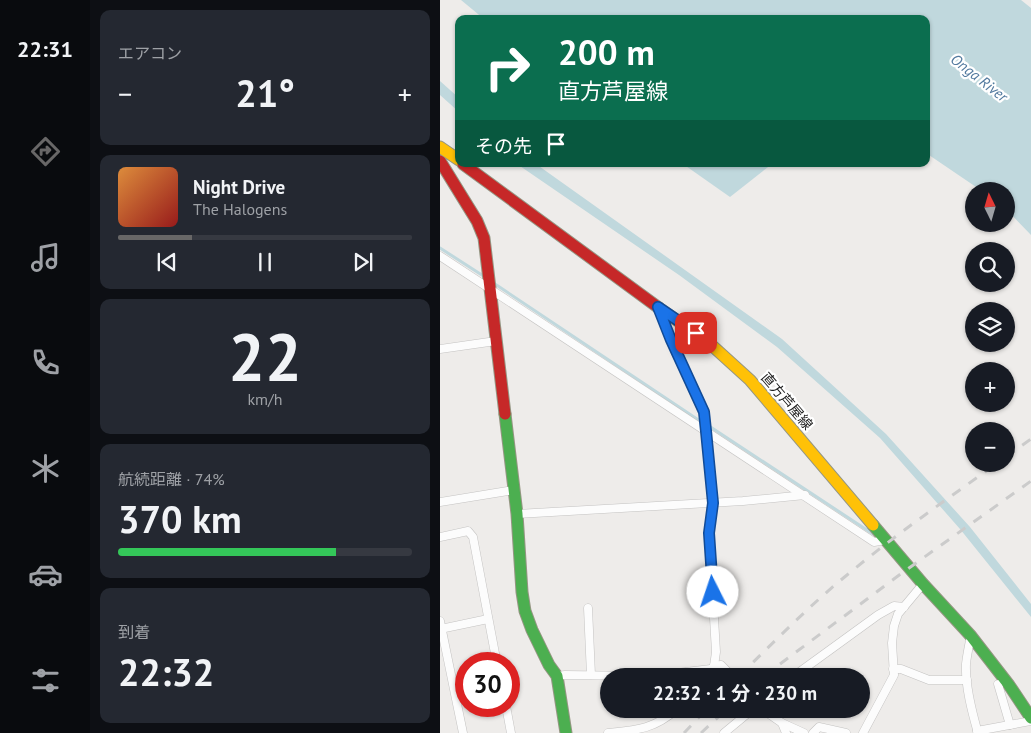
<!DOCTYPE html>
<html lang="ja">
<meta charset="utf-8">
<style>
body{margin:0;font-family:"PT Sans","Noto Sans JP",sans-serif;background:#242831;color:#f1f3f6;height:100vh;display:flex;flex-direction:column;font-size:19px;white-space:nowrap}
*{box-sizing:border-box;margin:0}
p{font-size:16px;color:#9ea1a6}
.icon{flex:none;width:28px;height:28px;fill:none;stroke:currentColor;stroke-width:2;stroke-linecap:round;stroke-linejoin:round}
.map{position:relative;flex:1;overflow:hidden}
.side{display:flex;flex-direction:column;gap:10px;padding:10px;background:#0d0f14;width:350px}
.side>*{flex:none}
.guide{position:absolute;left:15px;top:15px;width:475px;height:152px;border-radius:10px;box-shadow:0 1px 4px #0004;background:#0b6e4f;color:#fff;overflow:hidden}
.needle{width:32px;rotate:355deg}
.buttons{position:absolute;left:525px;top:182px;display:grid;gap:10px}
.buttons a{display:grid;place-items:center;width:50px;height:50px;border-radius:50%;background:#171b24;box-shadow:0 1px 4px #0004;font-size:25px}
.speed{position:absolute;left:15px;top:652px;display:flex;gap:10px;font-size:25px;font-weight:700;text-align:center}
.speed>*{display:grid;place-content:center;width:65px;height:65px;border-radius:50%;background:#171b24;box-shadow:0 1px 4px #0004;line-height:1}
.speed .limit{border:8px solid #d22;background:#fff;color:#111}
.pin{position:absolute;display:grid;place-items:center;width:42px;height:42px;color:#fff;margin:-21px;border-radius:10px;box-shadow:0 2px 8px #0006}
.me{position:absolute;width:55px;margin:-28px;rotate:356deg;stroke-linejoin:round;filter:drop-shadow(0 0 4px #0008)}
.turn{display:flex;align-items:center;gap:18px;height:105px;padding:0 20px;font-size:22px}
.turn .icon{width:65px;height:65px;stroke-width:2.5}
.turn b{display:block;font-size:35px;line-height:42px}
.then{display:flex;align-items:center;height:48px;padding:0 20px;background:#0003;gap:10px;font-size:19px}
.big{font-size:38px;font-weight:700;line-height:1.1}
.side .card{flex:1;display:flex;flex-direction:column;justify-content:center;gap:8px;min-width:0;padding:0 18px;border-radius:10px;background:#242831}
.side .dial{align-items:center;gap:0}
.dial b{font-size:65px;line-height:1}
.song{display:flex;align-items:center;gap:15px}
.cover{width:60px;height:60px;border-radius:8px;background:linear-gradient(135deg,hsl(30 70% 55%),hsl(0 70% 35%))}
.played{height:5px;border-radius:2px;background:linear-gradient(90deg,#686767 25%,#363941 25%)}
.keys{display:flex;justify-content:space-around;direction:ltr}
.heat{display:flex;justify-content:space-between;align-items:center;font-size:28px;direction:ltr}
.charge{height:8px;border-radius:4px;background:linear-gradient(90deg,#34c759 74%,#363941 0)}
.trip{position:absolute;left:160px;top:668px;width:270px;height:50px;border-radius:25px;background:#171b24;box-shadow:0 1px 4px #0004;font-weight:700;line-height:50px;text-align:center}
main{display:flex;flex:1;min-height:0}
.menu{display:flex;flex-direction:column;width:90px;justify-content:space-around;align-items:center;background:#090b0e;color:#9ea1a6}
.menu .icon{width:35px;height:35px}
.menu .on{color:#686767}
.menu b{font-size:22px;color:#f1f3f6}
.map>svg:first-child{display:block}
</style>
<main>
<nav class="menu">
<b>22:31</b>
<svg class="icon on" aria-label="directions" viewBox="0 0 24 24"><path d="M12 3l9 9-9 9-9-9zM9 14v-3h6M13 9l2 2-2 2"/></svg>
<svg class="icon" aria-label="music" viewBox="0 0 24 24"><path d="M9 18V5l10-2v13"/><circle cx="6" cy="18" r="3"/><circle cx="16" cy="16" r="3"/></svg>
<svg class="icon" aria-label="phone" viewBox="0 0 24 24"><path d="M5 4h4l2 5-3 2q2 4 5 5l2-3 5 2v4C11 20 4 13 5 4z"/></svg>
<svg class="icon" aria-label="climate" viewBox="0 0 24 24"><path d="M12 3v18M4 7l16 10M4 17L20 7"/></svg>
<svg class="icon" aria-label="car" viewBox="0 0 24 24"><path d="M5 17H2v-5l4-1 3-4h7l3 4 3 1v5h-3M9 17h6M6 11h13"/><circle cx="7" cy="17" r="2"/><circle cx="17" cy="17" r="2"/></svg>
<svg class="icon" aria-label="filters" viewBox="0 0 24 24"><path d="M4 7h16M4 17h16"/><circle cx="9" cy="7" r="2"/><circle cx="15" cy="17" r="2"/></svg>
</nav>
<section class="side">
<div class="card"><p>エアコン</p>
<div class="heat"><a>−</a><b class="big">21°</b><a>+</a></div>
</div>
<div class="card">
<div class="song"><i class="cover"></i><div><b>Night Drive</b><p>The Halogens</p></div></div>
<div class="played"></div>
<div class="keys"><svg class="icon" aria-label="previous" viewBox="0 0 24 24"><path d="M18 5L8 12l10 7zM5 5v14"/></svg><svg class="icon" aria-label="pause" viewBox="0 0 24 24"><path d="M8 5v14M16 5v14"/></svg><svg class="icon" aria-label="next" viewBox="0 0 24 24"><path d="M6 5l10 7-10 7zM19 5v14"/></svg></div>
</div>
<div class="card dial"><b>22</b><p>km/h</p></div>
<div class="card"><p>航続距離 · 74%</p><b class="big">370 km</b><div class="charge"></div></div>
<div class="card"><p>到着</p><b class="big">22:32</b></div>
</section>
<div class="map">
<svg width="591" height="733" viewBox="0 0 591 733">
<rect width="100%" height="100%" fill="#eeecea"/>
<g fill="#c0d8dd">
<polygon points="21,0 581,0 591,8 591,235 566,209 566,191 542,191 486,153 486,19 44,19"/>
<polygon points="0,81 19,98 19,112 0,95"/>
<polygon points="77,164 96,164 342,339 446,434 530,527 591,604 591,617 520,529 440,438 337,347 239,275"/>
<polygon points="243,164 332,164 290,197"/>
</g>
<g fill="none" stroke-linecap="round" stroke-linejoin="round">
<g stroke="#c0d8dd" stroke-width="3">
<polyline points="0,248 45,277"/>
<polyline points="52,282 263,423"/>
<polyline points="269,426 433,534"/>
</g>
<g stroke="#c4c3c2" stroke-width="9">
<g id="street">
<polyline points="0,256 434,542 445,540"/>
<polyline points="219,310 231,340 264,412 267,431 273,503 269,533 276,652 274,666 265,676"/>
<polyline points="0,349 56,341"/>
<path d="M 236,352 C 241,341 244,336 256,333"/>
<polyline points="0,502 74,490"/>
<polyline points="77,514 303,501 365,495"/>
<polyline points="0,537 28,531 33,537 57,664"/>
<polyline points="148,608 151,675"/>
<polyline points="0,621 23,733"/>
<polyline points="0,629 48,619"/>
<path d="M 531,636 C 529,645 527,655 526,664 C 525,686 532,712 538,733"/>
<polyline points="274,666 281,665 291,675"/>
<polyline points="453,669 461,669 489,680 527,680"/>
<polyline points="117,676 125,675 200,676"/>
<polyline points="212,676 271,669"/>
<polyline points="354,676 438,615 454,606 464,607"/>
<polyline points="558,684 570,725"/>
<polyline points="66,706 71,733"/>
<polyline points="322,709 342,723 346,733"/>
<polyline points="342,723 364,733"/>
<polyline points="537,731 591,721"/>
<path d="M 168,733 C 198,730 214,729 237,709"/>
<polyline points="284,733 313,709"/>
<polyline points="373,733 379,727 406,733"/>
<polyline points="423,733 454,675 452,643 454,626 458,614 483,584"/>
</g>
</g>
<g stroke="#959683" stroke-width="13">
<g id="fast">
<polyline points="65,414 77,514 82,592 85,611 92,630 109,665 117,676 126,733"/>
<polyline points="433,525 483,584 531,636 569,685 591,718"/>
</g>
</g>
<g stroke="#959683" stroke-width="13">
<g id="slow">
<polyline points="0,147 19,160"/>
<polyline points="219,308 267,341 310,380 433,525"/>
</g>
</g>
<g stroke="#959683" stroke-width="13">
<g id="jam">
<polyline points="0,161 37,221 44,238 65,414"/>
<polyline points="23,164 219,308"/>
</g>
</g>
<use href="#street" stroke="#fcfcfc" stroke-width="8"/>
<use href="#fast" stroke="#4caf50" stroke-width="11"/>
<use href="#slow" stroke="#ffc107" stroke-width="11"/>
<use href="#jam" stroke="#c62828" stroke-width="11"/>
<g stroke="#cbcbcb" stroke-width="3" stroke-dasharray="10 10" stroke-linecap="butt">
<polyline points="566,457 591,439"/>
<path d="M 299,676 C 334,642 369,606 407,575 C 455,535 506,500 556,464"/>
<polyline points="324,676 462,573 591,481"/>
<polyline points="244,733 267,709"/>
<polyline points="261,733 287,709"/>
</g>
</g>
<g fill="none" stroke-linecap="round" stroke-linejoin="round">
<g stroke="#114b97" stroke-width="12">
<polyline id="route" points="256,333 218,307 231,340 264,412 266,431 273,503 269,533 273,592"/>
</g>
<use href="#route" stroke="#1a73e8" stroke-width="9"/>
</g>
<g text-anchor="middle" stroke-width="4.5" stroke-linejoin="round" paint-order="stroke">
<g font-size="14" fill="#202020" stroke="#fff">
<text transform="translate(347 401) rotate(49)" y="5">直方芦屋線</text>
</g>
<g font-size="15" font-style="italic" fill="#537a9f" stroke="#fff">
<text transform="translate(539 78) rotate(38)" y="5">Onga River</text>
</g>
</g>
</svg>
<div class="buttons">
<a><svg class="needle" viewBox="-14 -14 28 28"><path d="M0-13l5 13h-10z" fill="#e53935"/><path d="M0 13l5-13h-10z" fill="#9ea1a6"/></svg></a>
<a><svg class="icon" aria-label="search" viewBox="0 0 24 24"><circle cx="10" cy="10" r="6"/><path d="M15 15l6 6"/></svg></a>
<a><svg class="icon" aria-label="layers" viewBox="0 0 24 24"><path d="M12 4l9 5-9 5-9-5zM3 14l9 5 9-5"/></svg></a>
<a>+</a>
<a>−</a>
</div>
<div class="speed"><div class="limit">30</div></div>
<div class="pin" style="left:256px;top:333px;background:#d93025"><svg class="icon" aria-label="arrive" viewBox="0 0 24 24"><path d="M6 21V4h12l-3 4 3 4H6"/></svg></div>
<svg class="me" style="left:273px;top:592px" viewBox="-20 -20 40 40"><circle r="19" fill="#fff"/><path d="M0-13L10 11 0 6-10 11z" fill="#1a73e8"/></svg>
<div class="trip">22:32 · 1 分 · 230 m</div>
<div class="guide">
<div class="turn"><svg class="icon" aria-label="right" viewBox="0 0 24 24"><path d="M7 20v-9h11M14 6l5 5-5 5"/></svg><div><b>200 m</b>直方芦屋線</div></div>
<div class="then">その先<svg class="icon" aria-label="arrive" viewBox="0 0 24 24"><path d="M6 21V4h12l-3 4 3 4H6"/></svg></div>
</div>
</div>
</main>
